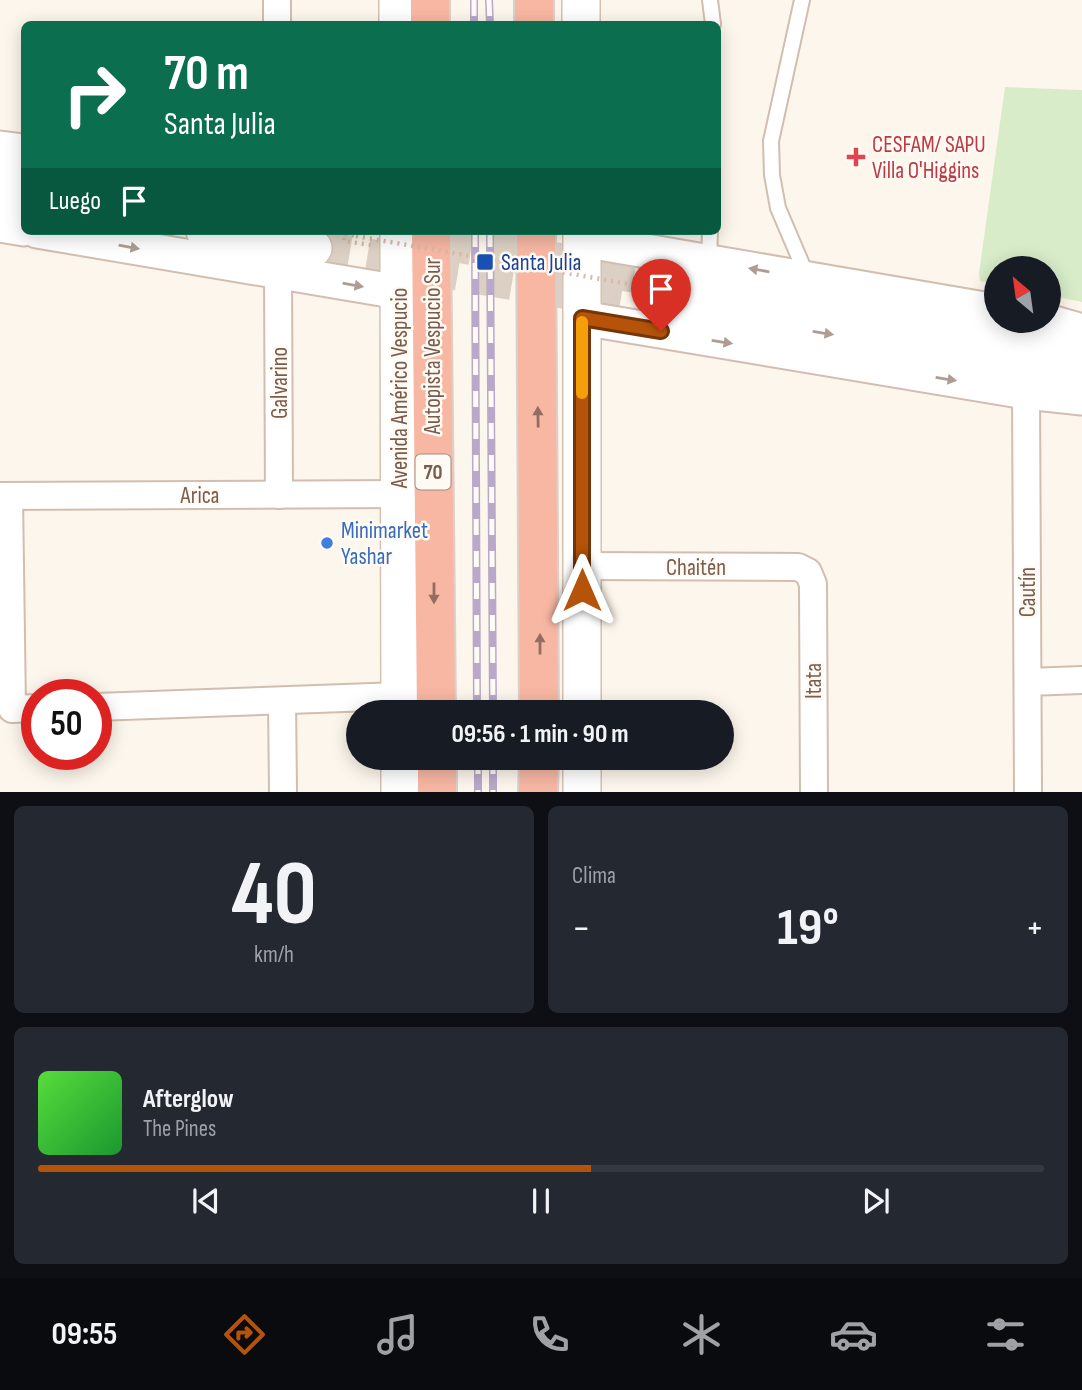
<!DOCTYPE html>
<html lang="es">
<meta charset="utf-8">
<style>
body{margin:0;font-family:"Sofia Sans Condensed",sans-serif;background:#242831;color:#f1f3f6;height:100vh;display:flex;flex-direction:column;font-size:26px;white-space:nowrap}
*{box-sizing:border-box;margin:0}
p{font-size:23px;color:#9ea1a6}
.icon{flex:none;width:38px;height:38px;fill:none;stroke:currentColor;stroke-width:2;stroke-linecap:round;stroke-linejoin:round}
.map{position:relative;height:792px;overflow:hidden}
.sheet{display:flex;flex-direction:column;gap:14px;padding:14px;background:#0d0f14;flex:1}
.sheet>*{flex:none}
.hud{position:absolute;left:21px;top:21px;width:700px;height:214px;border-radius:10px;box-shadow:0 4px 18px #0003;background:#0b6e4f;color:#fff;overflow:hidden}
.needle{width:46px;rotate:331deg}
.tools{position:absolute;left:984px;top:256px;display:grid;gap:14px}
.tools a{display:grid;place-items:center;width:77px;height:77px;border-radius:50%;background:#171b24;box-shadow:0 4px 18px #0003;font-size:35px}
.speed{position:absolute;left:21px;top:679px;display:flex;gap:14px;font-size:35px;font-weight:700;text-align:center}
.speed>*{display:grid;place-content:center;width:91px;height:91px;border-radius:50%;background:#171b24;box-shadow:0 4px 18px #0003;line-height:1}
.speed .limit{border:10px solid #d22;background:#fff;color:#111}
.pin{position:absolute;display:grid;place-items:center;width:60px;height:60px;color:#fff;margin:-72px -30px;border-radius:50% 50% 50% 0;rotate:-45deg;box-shadow:0 0 7px #0007}
.pin .icon{rotate:45deg}
.me{position:absolute;width:77px;margin:-38px;rotate:0deg;stroke-linejoin:round;filter:drop-shadow(0 0 5px #0008)}
.turn{display:flex;align-items:center;gap:24px;height:147px;padding:0 28px;font-size:32px}
.turn .icon{width:91px;height:91px;stroke-width:2.5}
.turn b{display:block;font-size:49px;line-height:60px}
.then{display:flex;align-items:center;height:66px;padding:0 28px;background:#0003;gap:14px;font-size:26px}
.big{font-size:52px;font-weight:700;line-height:1.1}
.sheet .tile{flex:1;display:flex;flex-direction:column;justify-content:center;gap:10px;min-width:0;padding:0 24px;border-radius:10px;background:#242831}
.sheet .dial{align-items:center;gap:0}
.dial b{font-size:91px;line-height:1}
.song{display:flex;align-items:center;gap:21px}
.cover{width:84px;height:84px;border-radius:10px;background:linear-gradient(135deg,hsl(110 70% 55%),hsl(130 70% 35%))}
.played{height:7px;border-radius:4px;background:linear-gradient(90deg,#b45309 55%,#363941 55%)}
.keys{display:flex;justify-content:space-around;direction:ltr}
.heat{display:flex;justify-content:space-between;align-items:center;font-size:38px;direction:ltr}
.sheet .tiles{flex:1;display:grid;gap:14px;grid-template-columns:1fr 1fr}
.tile:last-child{grid-column:span 2}
.trip{position:absolute;left:346px;top:700px;width:388px;height:70px;border-radius:35px;background:#171b24;box-shadow:0 4px 18px #0003;font-weight:700;line-height:70px;text-align:center}
.menu{display:flex;height:112px;justify-content:space-around;align-items:center;background:#090b0e;color:#9ea1a6}
.menu .icon{width:49px;height:49px}
.menu .active{color:#b45309}
.menu b{font-size:32px;color:#f1f3f6}
.map>svg:first-child{display:block}
</style>
<div class="map">
<svg width="1082" height="792" viewBox="0 0 1082 792">
<rect width="100%" height="100%" fill="#fdf6ec"/>
<polygon fill="#d8ecc9" points="1005,87 1082,90 1082,302 1048,295 1048,268 996,268 996,285 980,281 979,273"/>
<g fill="none" stroke-linecap="round" stroke-linejoin="round">
<g stroke="#dcd0c4" stroke-width="37" stroke-dasharray="37 18" stroke-linecap="butt">
<polyline points="381,231 662,279"/>
<polyline points="313,248 659,306"/>
</g>
<g stroke="#d1beb0" stroke-width="18">
<g id="service">
<polyline points="710,0 713,24"/>
<polyline points="802,0 771,141 772,175 778,208 807,276"/>
<polyline points="709,262 710,231"/>
</g>
</g>
<g stroke="#d1beb0" stroke-width="30">
<g id="minor">
<polyline points="277,0 277,24"/>
<polyline points="278,272 279,495"/>
<polyline points="1026,392 1028,792"/>
<polyline points="0,496 400,494"/>
<polyline points="9,496 12,709 37,708"/>
<polyline points="582,566 798,567 808,572 813,584 814,792"/>
<polyline points="1028,682 1082,680"/>
<polyline points="282,701 283,792"/>
<polyline points="96,707 400,696"/>
</g>
</g>
<g stroke="#d1beb0" stroke-width="37">
<g id="tertiary">
<polyline points="0,148 24,151"/>
<polyline points="0,225 24,229"/>
<polyline points="37,231 399,292"/>
<polyline points="582,240 996,311"/>
<polyline points="582,318 1026,392 1082,398"/>
<polyline points="1044,320 1082,331"/>
</g>
</g>
<g stroke="#d6c0b0" stroke-width="40">
<g id="secondary">
<polyline points="398,0 398,24"/>
<polyline points="581,0 581,24"/>
<polyline points="0,170 24,174"/>
<polyline points="0,200 24,204"/>
<polyline points="205,231 313,248"/>
<polyline points="399,231 400,712"/>
<polyline points="582,231 582,712"/>
<polyline points="662,279 1082,346"/>
<polyline points="659,306 1082,377"/>
<polyline points="400,758 400,792"/>
<polyline points="582,758 582,792"/>
</g>
</g>
<g stroke="#dad1cd" stroke-width="42">
<g id="motorway">
<polyline points="534,0 534,24"/>
<polyline points="430,24 430,0"/>
<polyline points="431,231 436,712"/>
<polyline points="536,231 539,712"/>
<polyline points="437,758 437,792"/>
<polyline points="538,792 539,758"/>
</g>
</g>
<g stroke="#d9b8a5" stroke-width="4.5" stroke-dasharray="2 5" stroke-linecap="butt">
<polyline points="345,231 344,241 371,245"/>
<polyline points="358,231 372,233"/>
<polyline points="345,234 356,236"/>
</g>
<use href="#service" stroke="#fff" stroke-width="14"/>
<use href="#minor" stroke="#fff" stroke-width="26"/>
<use href="#tertiary" stroke="#fff" stroke-width="33"/>
<use href="#secondary" stroke="#fff" stroke-width="37"/>
<use href="#motorway" stroke="#f7b7a3" stroke-width="38"/>
<g stroke="#b9a8c9" stroke-width="8">
<g id="rail">
<polyline points="474,0 474,24"/>
<polyline points="489,0 490,24"/>
<polyline points="475,231 477,712"/>
<polyline points="490,231 493,712"/>
<polyline points="478,758 478,792"/>
<polyline points="493,758 493,792"/>
</g>
</g>
<use href="#rail" stroke="#fffaf3" stroke-width="5" stroke-dasharray="16" stroke-linecap="butt"/>
<polyline stroke="#d9b8a5" stroke-width="4.5" stroke-dasharray="2 5" stroke-linecap="butt" points="356,236 629,284"/>
</g>
<defs><path id="oneway-solid" d="M-6-.8H1V-3.2L6.5 0L1 3.2V.8H-6Z" transform="scale(1.75)"/></defs>
<g fill="#af9d94">
<use href="#oneway-solid" transform="translate(129 247) rotate(10)"/>
<use href="#oneway-solid" transform="translate(759 270) rotate(-170)"/>
<use href="#oneway-solid" transform="translate(353 285) rotate(10)"/>
<use href="#oneway-solid" transform="translate(823 333) rotate(9)"/>
<use href="#oneway-solid" transform="translate(722 342) rotate(9)"/>
<use href="#oneway-solid" transform="translate(946 379) rotate(9)"/>
</g>
<g fill="#936e5e">
<use href="#oneway-solid" transform="translate(538 417) rotate(-91)"/>
<use href="#oneway-solid" transform="translate(434 593) rotate(90)"/>
<use href="#oneway-solid" transform="translate(540 644) rotate(-90)"/>
</g>
<g fill="none" stroke-linecap="round" stroke-linejoin="round">
<g stroke="#753606" stroke-width="18">
<polyline id="route" points="582,590 582,318 661,331"/>
</g>
<use href="#route" stroke="#b45309" stroke-width="12"/>
<polyline stroke="#f59e0b" stroke-width="12" points="582,322 582,393"/>
</g>
<path fill="#e0444e" stroke="#fffaf3" stroke-width="2.5" d="M852.5 146.5h7v7h7v7h-7v7h-7v-7h-7v-7h7z"/>
<rect fill="#1a4fb4" stroke="#fffaf3" stroke-width="2.5" x="476" y="253" width="18" height="18" rx="3.5"/>
<circle fill="#3f7fe0" stroke="#fffaf3" stroke-width="2.5" cx="327" cy="543" r="7"/>
<g text-anchor="middle" stroke-width="5" stroke-linejoin="round" paint-order="stroke">
<rect fill="#fffaf3" stroke="#a28b7f" stroke-width="2" x="415.5" y="454.5" width="35" height="35" rx="5"/>
<g font-size="21" font-weight="bold" fill="#7a5c4d">
<text x="433" y="479">70</text>
</g>
<g font-size="23" fill="#be3a42" stroke="#fffaf3" text-anchor="start">
<text x="872" y="152">CESFAM/ SAPU<tspan x="872" dy="26">Villa O'Higgins</tspan></text>
</g>
<g font-size="23" fill="#164399" stroke="#fffaf3" text-anchor="start">
<text x="501" y="270">Santa Julia</text>
</g>
<g font-size="23" fill="#7a5c4d" stroke="#fffaf3">
<text transform="translate(432 346) rotate(-90)" y="8">Autopista Vespucio Sur</text>
<text transform="translate(279 383) rotate(-90)" y="8">Galvarino</text>
<text transform="translate(399 388) rotate(-90)" y="8">Avenida Américo Vespucio</text>
<text x="200" y="503">Arica</text>
<text x="696" y="575">Chaitén</text>
<text transform="translate(1027 592) rotate(-90)" y="8">Cautín</text>
<text transform="translate(813 681) rotate(-90)" y="8">Itata</text>
</g>
<g font-size="23" fill="#366cbe" stroke="#fffaf3" text-anchor="start">
<text x="341" y="538">Minimarket<tspan x="341" dy="26">Yashar</tspan></text>
</g>
</g>
</svg>
<div class="tools">
<a><svg class="needle" viewBox="-14 -14 28 28"><path d="M0-13l5 13h-10z" fill="#e53935"/><path d="M0 13l5-13h-10z" fill="#9ea1a6"/></svg></a>
</div>
<div class="speed"><div class="limit">50</div></div>
<div class="pin" style="left:661px;top:331px;background:#d93025"><svg class="icon" aria-label="arrive" viewBox="0 0 24 24"><path d="M6 21V4h12l-3 4 3 4H6"/></svg></div>
<svg class="me" style="left:582px;top:590px" viewBox="-20 -20 40 40"><path d="M0-17L14 15 0 8-14 15z" fill="#b45309" stroke="#fff" stroke-width="4"/></svg>
<div class="trip">09:56 · 1 min · 90 m</div>
<div class="hud">
<div class="turn"><svg class="icon" aria-label="right" viewBox="0 0 24 24"><path d="M7 20v-9h11M14 6l5 5-5 5"/></svg><div><b>70 m</b>Santa Julia</div></div>
<div class="then">Luego<svg class="icon" aria-label="arrive" viewBox="0 0 24 24"><path d="M6 21V4h12l-3 4 3 4H6"/></svg></div>
</div>
</div>
<section class="sheet">
<div class="tiles">
<div class="tile dial"><b>40</b><p>km/h</p></div>
<div class="tile"><p>Clima</p>
<div class="heat"><a>−</a><b class="big">19°</b><a>+</a></div>
</div>
<div class="tile">
<div class="song"><i class="cover"></i><div><b>Afterglow</b><p>The Pines</p></div></div>
<div class="played"></div>
<div class="keys"><svg class="icon" aria-label="previous" viewBox="0 0 24 24"><path d="M18 5L8 12l10 7zM5 5v14"/></svg><svg class="icon" aria-label="pause" viewBox="0 0 24 24"><path d="M8 5v14M16 5v14"/></svg><svg class="icon" aria-label="next" viewBox="0 0 24 24"><path d="M6 5l10 7-10 7zM19 5v14"/></svg></div>
</div>
</div>
</section>
<nav class="menu">
<b>09:55</b>
<svg class="icon active" aria-label="directions" viewBox="0 0 24 24"><path d="M12 3l9 9-9 9-9-9zM9 14v-3h6M13 9l2 2-2 2"/></svg>
<svg class="icon" aria-label="music" viewBox="0 0 24 24"><path d="M9 18V5l10-2v13"/><circle cx="6" cy="18" r="3"/><circle cx="16" cy="16" r="3"/></svg>
<svg class="icon" aria-label="phone" viewBox="0 0 24 24"><path d="M5 4h4l2 5-3 2q2 4 5 5l2-3 5 2v4C11 20 4 13 5 4z"/></svg>
<svg class="icon" aria-label="climate" viewBox="0 0 24 24"><path d="M12 3v18M4 7l16 10M4 17L20 7"/></svg>
<svg class="icon" aria-label="car" viewBox="0 0 24 24"><path d="M5 17H2v-5l4-1 3-4h7l3 4 3 1v5h-3M9 17h6M6 11h13"/><circle cx="7" cy="17" r="2"/><circle cx="17" cy="17" r="2"/></svg>
<svg class="icon" aria-label="filters" viewBox="0 0 24 24"><path d="M4 7h16M4 17h16"/><circle cx="9" cy="7" r="2"/><circle cx="15" cy="17" r="2"/></svg>
</nav>
